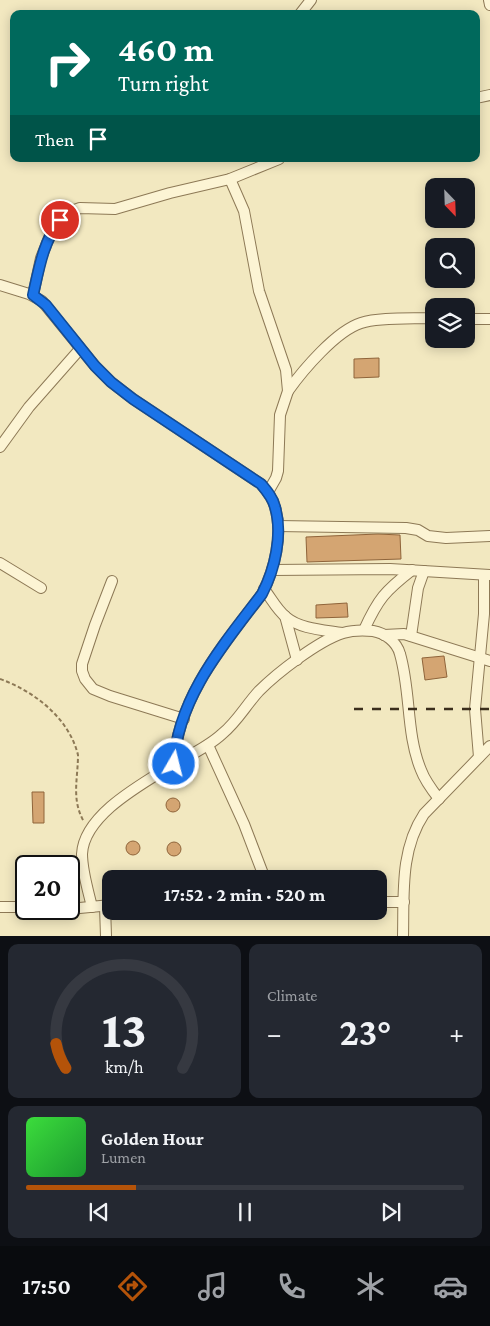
<!DOCTYPE html>
<meta charset="utf-8">
<style>
body{margin:0;font-family:"Crimson Pro",serif;background:#242831;color:#f1f3f6;height:100vh;display:flex;flex-direction:column;font-size:19px;white-space:nowrap}
*{box-sizing:border-box;margin:0}
p{font-size:16px;color:#9ea1a6}
.icon{flex:none;width:28px;height:28px;fill:none;stroke:currentColor;stroke-width:2;stroke-linecap:round;stroke-linejoin:round}
.map{position:relative;height:936px;overflow:hidden}
.drawer{display:flex;flex-direction:column;gap:8px;padding:8px;background:#0d0f14;flex:1}
.drawer>*{flex:none}
.hud{position:absolute;left:10px;top:10px;width:470px;height:152px;border-radius:10px;box-shadow:0 2px 12px #0003;background:#00695c;color:#fff;overflow:hidden}
.needle{width:32px;rotate:157deg}
.tools{position:absolute;left:425px;top:178px;display:grid;gap:10px}
.tools a{display:grid;place-items:center;width:50px;height:50px;border-radius:10px;background:#171b24;box-shadow:0 2px 12px #0003;font-size:25px}
.speed{position:absolute;left:15px;top:855px;display:flex;gap:10px;font-size:25px;font-weight:700;text-align:center}
.speed>*{display:grid;place-content:center;width:65px;height:65px;border-radius:50%;background:#171b24;box-shadow:0 2px 12px #0003;line-height:1}
.speed .limit{border:2px solid #111;border-radius:8px;background:#fff;color:#111}
.pin{position:absolute;display:grid;place-items:center;width:42px;height:42px;color:#fff;margin:-21px;border:2px solid #fff;border-radius:50%;box-shadow:0 1px 5px #0007}
.me{position:absolute;width:55px;margin:-28px;rotate:8deg;stroke-linejoin:round;filter:drop-shadow(0 0 4px #0008)}
.turn{display:flex;align-items:center;gap:18px;height:105px;padding:0 25px;font-size:22px}
.turn .icon{width:65px;height:65px;stroke-width:2.5}
.turn b{display:block;font-size:35px;line-height:42px}
.then{display:flex;align-items:center;height:48px;padding:0 25px;background:#0003;gap:10px;font-size:19px}
.big{font-size:38px;font-weight:700;line-height:1.1}
.drawer .card{flex:1;display:flex;flex-direction:column;justify-content:center;gap:8px;min-width:0;padding:0 18px;border-radius:10px;background:#242831}
.drawer .dial{align-items:center;gap:0}
.dial svg{height:130px;overflow:visible;fill:none;stroke:#363941;stroke-width:7;stroke-linecap:round;text-anchor:middle}
.dial text{fill:#f1f3f6;stroke:none}
.song{display:flex;align-items:center;gap:15px}
.cover{width:60px;height:60px;border-radius:8px;background:linear-gradient(135deg,hsl(120 70% 55%),hsl(130 70% 35%))}
.played{height:5px;border-radius:2px;background:linear-gradient(90deg,#b45309 25%,#363941 25%)}
.keys{display:flex;justify-content:space-around;direction:ltr}
.heat{display:flex;justify-content:space-between;align-items:center;font-size:28px;direction:ltr}
.drawer .tiles{flex:1;display:grid;gap:8px;grid-template-columns:1fr 1fr}
.card:last-child{grid-column:span 2}
.trip{position:absolute;left:102px;top:870px;width:285px;height:50px;border-radius:10px;background:#171b24;box-shadow:0 2px 12px #0003;font-weight:700;line-height:50px;text-align:center}
.dock{display:flex;height:80px;justify-content:space-around;align-items:center;background:#090b0e;color:#9ea1a6}
.dock .icon{width:35px;height:35px}
.dock .active{color:#b45309}
.dock b{font-size:22px;color:#f1f3f6}
.map>svg:first-child{display:block}
</style>
<div class="map">
<svg width="490" height="936" viewBox="0 0 490 936">
<rect width="100%" height="100%" fill="#f2e8c0"/>
<g fill="#d4a572" stroke="#8f643a">
<polygon points="379,358 379,377 354,378 354,359"/>
<polygon points="378,534 400,535 401,559 307,562 306,537"/>
<polygon points="347,603 348,617 316,618 316,605"/>
<polygon points="444,656 447,677 425,680 422,658"/>
<polygon points="32,792 44,792 44,823 33,823"/>
<circle cx="173" cy="805" r="7"/>
<circle cx="133" cy="848" r="7"/>
<circle cx="174" cy="849" r="7"/>
</g>
<g fill="none" stroke-linecap="round" stroke-linejoin="round">
<g stroke="#8d7956" stroke-width="12">
<g id="minor">
<polyline points="489,0 490,5"/>
<polyline points="300,14 311,0"/>
<polyline points="476,98 490,95"/>
<polyline points="230,179 244,211 259,291 286,370 288,391 280,415 278,471 276,478 268,492"/>
<path d="M 0,285 L 29,294 L 42,301 L 95,366 L 111,382 L 133,399 L 261,484 C 267,491 273,498 275,507 C 283,534 275,569 262,594 C 224,644 177,698 174,764 C 144,783 84,814 82,854 C 82,871 88,890 92,907"/>
<polyline points="33,295 41,258 49,238 54,228 69,212 80,208 115,209 170,193 230,179 279,159"/>
<polyline points="466,319 490,319"/>
<path d="M 288,391 C 303,370 336,331 361,323 C 380,317 413,319 434,318"/>
<polyline points="0,447 29,407 80,349"/>
<polyline points="278,526 406,528 418,530 428,536 446,538 490,536"/>
<polyline points="0,563 41,588"/>
<polyline points="272,570 390,569 490,575"/>
<polyline points="112,581 95,625 82,664 82,671 85,679 93,689 110,696 184,719"/>
<path d="M 264,589 C 271,598 277,610 286,617 C 300,629 324,630 342,633"/>
<polyline points="285,616 297,660"/>
<path d="M 364,630 C 378,599 385,591 412,570"/>
<polyline points="384,635 404,634 490,661"/>
<polyline points="411,636 418,588 424,571"/>
<polyline points="208,745 244,824 265,879"/>
<polyline points="479,757 475,709 484,614 484,575"/>
<path d="M 174,764 C 190,755 208,747 222,734 C 237,722 246,705 259,691 C 277,673 318,641 343,633 C 353,630 363,630 373,631 C 385,633 397,642 400,654 C 411,692 406,734 421,770 C 425,781 432,790 439,799"/>
<polyline points="379,902 404,902"/>
<polyline points="105,906 106,936"/>
<polyline points="0,907 26,907"/>
<polyline points="48,909 61,909"/>
<polyline points="69,909 111,905"/>
<path d="M 403,936 C 404,894 400,850 424,814 L 490,746"/>
</g>
</g>
<path stroke="#8d7956" stroke-width="2" stroke-dasharray="4 2.5" stroke-linecap="butt" d="M 0,679 C 34,691 69,718 78,755 C 78,779 71,799 84,822"/>
<use href="#minor" stroke="#fcf4d4" stroke-width="10"/>
<polyline stroke="#3b2e1c" stroke-width="2.5" stroke-dasharray="9 9" stroke-linecap="butt" points="354,709 490,709"/>
</g>
<g fill="none" stroke-linecap="round" stroke-linejoin="round">
<g stroke="#114b97" stroke-width="12">
<path id="route" d="M 60,220 C 43,242 39,269 33,295 L 46,305 L 95,366 L 111,382 L 133,399 L 261,484 C 267,491 273,498 275,507 C 283,534 275,569 262,594 C 224,644 177,698 174,764"/>
</g>
<use href="#route" stroke="#1a73e8" stroke-width="9"/>
</g>
</svg>
<div class="tools">
<a><svg class="needle" viewBox="-14 -14 28 28"><path d="M0-13l5 13h-10z" fill="#e53935"/><path d="M0 13l5-13h-10z" fill="#9ea1a6"/></svg></a>
<a><svg class="icon" aria-label="search" viewBox="0 0 24 24"><circle cx="10" cy="10" r="6"/><path d="M15 15l6 6"/></svg></a>
<a><svg class="icon" aria-label="layers" viewBox="0 0 24 24"><path d="M12 4l9 5-9 5-9-5zM3 14l9 5 9-5"/></svg></a>
</div>
<div class="speed"><div class="limit">20</div></div>
<div class="pin" style="left:60px;top:220px;background:#d93025"><svg class="icon" aria-label="arrive" viewBox="0 0 24 24"><path d="M6 21V4h12l-3 4 3 4H6"/></svg></div>
<svg class="me" style="left:174px;top:764px" viewBox="-20 -20 40 40"><circle r="17" fill="#1a73e8" stroke="#fff" stroke-width="3"/><path d="M0-11L8 9 0 5-8 9z" fill="#fff"/></svg>
<div class="trip">17:52 · 2 min · 520 m</div>
<div class="hud">
<div class="turn"><svg class="icon" aria-label="right" viewBox="0 0 24 24"><path d="M7 20v-9h11M14 6l5 5-5 5"/></svg><div><b>460 m</b>Turn right</div></div>
<div class="then">Then<svg class="icon" aria-label="arrive" viewBox="0 0 24 24"><path d="M6 21V4h12l-3 4 3 4H6"/></svg></div>
</div>
</div>
<section class="drawer">
<div class="tiles">
<div class="card dial"><svg viewBox="0 0 100 80">
<path d="M14 69A42 42 0 1 1 86 69"/>
<path d="M14 69A42 42 0 0 1 8 54" stroke="#b45309"/>
<text x="50" y="56" font-size="32" font-weight="700">13</text>
<text x="50" y="72" font-size="11">km/h</text>
</svg></div>
<div class="card"><p>Climate</p>
<div class="heat"><a>−</a><b class="big">23°</b><a>+</a></div>
</div>
<div class="card">
<div class="song"><i class="cover"></i><div><b>Golden Hour</b><p>Lumen</p></div></div>
<div class="played"></div>
<div class="keys"><svg class="icon" aria-label="previous" viewBox="0 0 24 24"><path d="M18 5L8 12l10 7zM5 5v14"/></svg><svg class="icon" aria-label="pause" viewBox="0 0 24 24"><path d="M8 5v14M16 5v14"/></svg><svg class="icon" aria-label="next" viewBox="0 0 24 24"><path d="M6 5l10 7-10 7zM19 5v14"/></svg></div>
</div>
</div>
</section>
<nav class="dock">
<b>17:50</b>
<svg class="icon active" aria-label="directions" viewBox="0 0 24 24"><path d="M12 3l9 9-9 9-9-9zM9 14v-3h6M13 9l2 2-2 2"/></svg>
<svg class="icon" aria-label="music" viewBox="0 0 24 24"><path d="M9 18V5l10-2v13"/><circle cx="6" cy="18" r="3"/><circle cx="16" cy="16" r="3"/></svg>
<svg class="icon" aria-label="phone" viewBox="0 0 24 24"><path d="M5 4h4l2 5-3 2q2 4 5 5l2-3 5 2v4C11 20 4 13 5 4z"/></svg>
<svg class="icon" aria-label="climate" viewBox="0 0 24 24"><path d="M12 3v18M4 7l16 10M4 17L20 7"/></svg>
<svg class="icon" aria-label="car" viewBox="0 0 24 24"><path d="M5 17H2v-5l4-1 3-4h7l3 4 3 1v5h-3M9 17h6M6 11h13"/><circle cx="7" cy="17" r="2"/><circle cx="17" cy="17" r="2"/></svg>
</nav>
